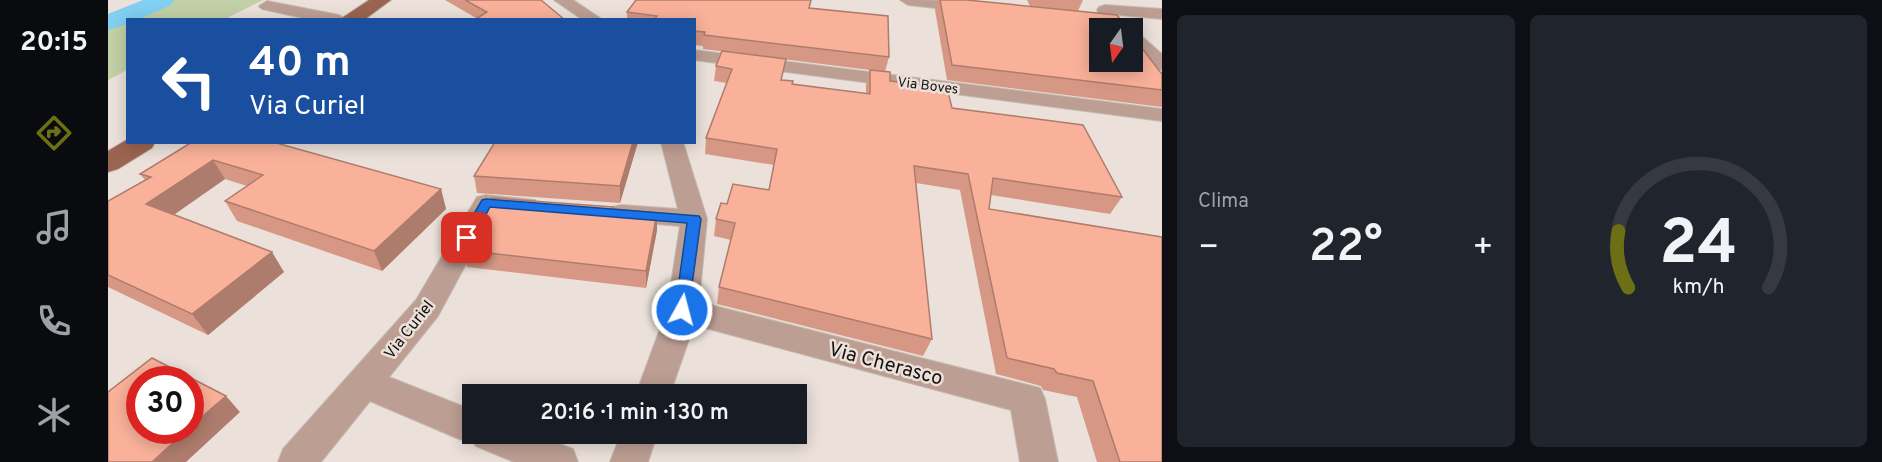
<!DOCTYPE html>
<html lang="it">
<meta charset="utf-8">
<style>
body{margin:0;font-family:Overpass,sans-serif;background:#20242c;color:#f1f3f6;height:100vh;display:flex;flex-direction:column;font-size:22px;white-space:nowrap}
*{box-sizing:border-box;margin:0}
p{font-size:20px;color:#9ea1a6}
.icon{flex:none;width:33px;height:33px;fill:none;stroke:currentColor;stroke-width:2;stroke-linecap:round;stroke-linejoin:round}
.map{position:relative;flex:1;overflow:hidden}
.sheet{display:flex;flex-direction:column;gap:15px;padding:15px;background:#0d0f14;width:720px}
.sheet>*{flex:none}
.banner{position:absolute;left:18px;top:18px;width:570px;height:126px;border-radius:0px;box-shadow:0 3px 15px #0003;background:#1a4fa0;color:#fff;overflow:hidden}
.needle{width:39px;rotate:194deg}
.controls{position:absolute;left:981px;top:18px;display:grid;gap:12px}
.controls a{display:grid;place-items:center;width:54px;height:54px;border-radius:0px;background:#171b24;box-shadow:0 3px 15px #0003;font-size:30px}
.speed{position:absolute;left:18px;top:366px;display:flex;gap:12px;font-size:30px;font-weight:700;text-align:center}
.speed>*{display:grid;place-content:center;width:78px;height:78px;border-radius:50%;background:#171b24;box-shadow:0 3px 15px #0003;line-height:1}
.speed .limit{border:9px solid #d22;background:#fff;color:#111}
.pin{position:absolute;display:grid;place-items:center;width:51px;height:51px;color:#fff;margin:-26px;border-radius:12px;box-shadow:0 3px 9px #0006}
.me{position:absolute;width:66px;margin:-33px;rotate:7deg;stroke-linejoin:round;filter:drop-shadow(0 0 4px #0008)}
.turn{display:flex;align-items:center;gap:21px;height:126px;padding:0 24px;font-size:27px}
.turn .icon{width:78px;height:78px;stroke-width:2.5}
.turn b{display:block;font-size:42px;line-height:51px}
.big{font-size:45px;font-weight:600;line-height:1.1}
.sheet .tile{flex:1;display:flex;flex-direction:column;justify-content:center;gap:9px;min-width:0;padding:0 21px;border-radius:9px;background:#20242c}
.sheet .dial{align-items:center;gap:0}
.dial svg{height:156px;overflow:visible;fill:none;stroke:#363941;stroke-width:7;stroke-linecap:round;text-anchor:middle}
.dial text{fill:#f1f3f6;stroke:none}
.heat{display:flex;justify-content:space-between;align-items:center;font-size:33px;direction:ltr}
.sheet .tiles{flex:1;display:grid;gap:15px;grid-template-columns:repeat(2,1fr)}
.trip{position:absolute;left:354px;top:384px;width:345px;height:60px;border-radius:0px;background:#171b24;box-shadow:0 3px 15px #0003;font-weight:600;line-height:60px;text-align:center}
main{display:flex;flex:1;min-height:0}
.tabs{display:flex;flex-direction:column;width:108px;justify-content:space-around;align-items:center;background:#090b0e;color:#9ea1a6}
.tabs .icon{width:42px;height:42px}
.tabs .active{color:#6c6f14}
.tabs b{font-size:27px;color:#f1f3f6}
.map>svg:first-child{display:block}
</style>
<main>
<nav class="tabs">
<b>20:15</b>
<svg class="icon active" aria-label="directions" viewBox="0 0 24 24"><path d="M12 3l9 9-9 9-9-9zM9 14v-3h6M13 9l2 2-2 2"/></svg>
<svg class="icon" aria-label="music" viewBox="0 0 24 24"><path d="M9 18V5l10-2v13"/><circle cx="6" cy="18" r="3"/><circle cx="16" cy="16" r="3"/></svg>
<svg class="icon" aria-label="phone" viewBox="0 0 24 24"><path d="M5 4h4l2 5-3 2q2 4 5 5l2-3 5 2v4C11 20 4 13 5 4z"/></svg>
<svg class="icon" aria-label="climate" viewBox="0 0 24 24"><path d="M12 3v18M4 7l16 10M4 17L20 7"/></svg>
</nav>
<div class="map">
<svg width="1054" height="462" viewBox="0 0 1054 462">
<rect width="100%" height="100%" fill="#ebe0da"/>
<polygon fill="#c2d0a7" points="50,0 155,0 117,19 20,20 19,70 0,80 0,22"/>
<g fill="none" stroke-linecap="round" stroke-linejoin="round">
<polygon fill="#81cff1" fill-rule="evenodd" points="35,0 66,0 63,5 29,20 20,20 20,24 0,30 0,14"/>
<g stroke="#c4bbb5" stroke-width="2">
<g id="minor">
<polygon points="446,0 465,0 495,20 475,20"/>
<path d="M 792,0 C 809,0 862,0 872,7 L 864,12 L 800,5 Z"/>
<polygon points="159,1 231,15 239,20 204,20 154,9 151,6"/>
<polygon points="997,5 1054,9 1054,19 991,13 989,10 991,7"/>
<polygon points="1024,32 1030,33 1054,54 1054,70 1047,68 1024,47"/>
<polygon points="586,50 1054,109 1054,121 586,60"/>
<polygon points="553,142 575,142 599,219 591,302 932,388 937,399 950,462 912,462 903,410 586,325 562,394 528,394 559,310 572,226 513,221 504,219 500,213 504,207 513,205 570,209"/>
<polygon points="378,195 427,200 431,206 427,212 418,214 386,212 330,316 281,377 364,410 364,434 425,434 465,449 470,462 406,462 368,446 366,443 351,439 262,401 213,462 170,462 175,449 308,300 369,197"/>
<polygon points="513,434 549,434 540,462 502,462"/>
</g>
</g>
<g stroke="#c4bbb5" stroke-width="2">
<g id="major">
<polygon points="261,0 283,0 256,20 231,20"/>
<polygon points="20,139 20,142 47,142 44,148 10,169 0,172 0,151"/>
</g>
</g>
<use href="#minor" fill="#bd9e93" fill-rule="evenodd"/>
<use href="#major" fill="#9a6450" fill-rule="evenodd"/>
</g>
<g fill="#d69884">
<polygon points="337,0 433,0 368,18"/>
<polygon points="830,0 859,0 1054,73 1054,107 839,80 827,10"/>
<polygon points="919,0 975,0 970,11 922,6"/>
<polygon points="701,8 781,57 777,72 782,81 844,108 1014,197 1002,214 883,195 881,209 1054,462 989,462 969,397 935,390 933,386 888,374 852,190 808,183 824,339 815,356 609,304 611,287 623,240 606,236 608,219 619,204 661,190 666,165 597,154 598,138 619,83 606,81 608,66 614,51 684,84 758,93 758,85 762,70 595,49 595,46 586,45 586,20 519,20 519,12"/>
<polygon points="84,142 333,189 338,209 274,271 129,221 117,201 139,186 117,179 66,215 176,272 100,335 0,287 0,201 37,180 32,174"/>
<polygon points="530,142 512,203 369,193 366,176"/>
<polygon points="505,207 505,209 549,213 549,230 538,288 359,267 354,250"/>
</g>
<g fill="#ae7c6c">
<polygon points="525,142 530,142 512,203 512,186"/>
<polygon points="105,160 117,179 52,224 38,204"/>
<polygon points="333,189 338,209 274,271 266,251"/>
<polygon points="549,213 549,230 538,288 538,271"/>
<polygon points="164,252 176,272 100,335 84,314"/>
<polygon points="118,396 132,412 78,462 44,462 79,430 82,430 82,427"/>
</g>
<g fill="#f9b19a" stroke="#ae7c6c" stroke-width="1.5">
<polygon points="357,0 433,0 457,20 366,20 379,12"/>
<polygon points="528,0 703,0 701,8 780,16 781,57 596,35 597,32 586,31 586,20 546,20 549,16 519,12"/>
<polygon points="832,0 859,0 1009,15 1019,28 992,28 992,62 1024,62 1024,35 1053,73 1054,73 1054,90 844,65"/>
<polygon points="614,51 678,59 673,80 685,81 684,84 762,94 762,70 782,72 782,81 839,88 844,108 975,125 1014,197 885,178 881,209 1054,237 1054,462 1012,462 985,381 949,373 946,369 899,358 860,174 806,166 824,339 611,287 627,223 608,219 613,203 619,204 625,184 661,190 669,149 598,138 624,69 608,66"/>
<polygon points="84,142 165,142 333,189 266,251 117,201 155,175 105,160 38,204 164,252 84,314 0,275 0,201 43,177 32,174"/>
<polygon points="387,142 525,142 512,186 366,176"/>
<polygon points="384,198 505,207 505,209 549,213 538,271 354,250"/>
<polygon points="44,358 118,396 82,427 82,380 32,380 32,430 79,430 44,462 0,462 0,392"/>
</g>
<polygon fill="#1a73e8" stroke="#114b97" stroke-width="1.5" points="378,199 591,216 593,219 580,314 569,314 567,310 579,223 382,207 364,241 354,241 352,238 374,200"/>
<g text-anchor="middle" stroke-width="5" stroke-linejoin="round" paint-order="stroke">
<g font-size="14" fill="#14110f" stroke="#ebe0da">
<text transform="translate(820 85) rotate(7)" y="5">Via Boves</text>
</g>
<g font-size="16" fill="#14110f" stroke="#ebe0da">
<text transform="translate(300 329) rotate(-52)" y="6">Via Curiel</text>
</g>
<g font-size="20" fill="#14110f" stroke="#ebe0da">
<text transform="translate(778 363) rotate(15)" y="7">Via Cherasco</text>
</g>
</g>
</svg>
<div class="controls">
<a><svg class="needle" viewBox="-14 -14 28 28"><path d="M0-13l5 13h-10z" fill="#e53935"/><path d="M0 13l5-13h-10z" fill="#9ea1a6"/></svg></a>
</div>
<div class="speed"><div class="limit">30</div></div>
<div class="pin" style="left:359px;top:238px;background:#d93025"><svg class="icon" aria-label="arrive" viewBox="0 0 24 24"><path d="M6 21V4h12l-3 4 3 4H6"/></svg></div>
<svg class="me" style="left:574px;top:310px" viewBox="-20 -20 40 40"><circle r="17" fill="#1a73e8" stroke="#fff" stroke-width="3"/><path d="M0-11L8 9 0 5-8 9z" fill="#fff"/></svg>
<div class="trip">20:16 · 1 min · 130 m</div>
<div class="banner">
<div class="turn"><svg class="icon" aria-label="left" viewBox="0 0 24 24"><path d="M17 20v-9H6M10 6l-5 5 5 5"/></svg><div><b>40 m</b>Via Curiel</div></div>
</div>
</div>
<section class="sheet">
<div class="tiles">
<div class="tile"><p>Clima</p>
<div class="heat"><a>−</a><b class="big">22°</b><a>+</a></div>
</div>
<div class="tile dial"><svg viewBox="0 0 100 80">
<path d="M14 69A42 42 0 1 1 86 69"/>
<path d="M14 69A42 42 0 0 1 9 40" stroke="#6c6f14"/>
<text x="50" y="56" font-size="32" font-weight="700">24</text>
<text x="50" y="72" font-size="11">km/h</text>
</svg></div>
</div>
</section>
</main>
